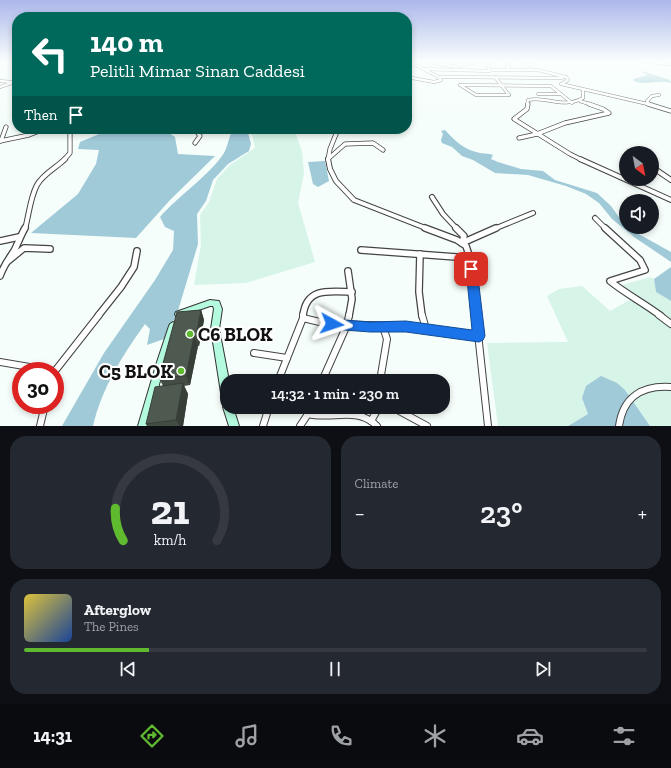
<!DOCTYPE html>
<meta charset="utf-8">
<style>
body{margin:0;font-family:"Zilla Slab",serif;background:#242831;color:#f1f3f6;height:100vh;display:flex;flex-direction:column;font-size:15px;white-space:nowrap}
*{box-sizing:border-box;margin:0}
p{font-size:13px;color:#9ea1a6}
.icon{flex:none;width:22px;height:22px;fill:none;stroke:currentColor;stroke-width:2;stroke-linecap:round;stroke-linejoin:round}
.map{position:relative;height:426px;overflow:hidden}
.panel{display:flex;flex-direction:column;gap:10px;padding:10px;background:#0d0f14;flex:1}
.panel>*{flex:none}
.banner{position:absolute;left:12px;top:12px;width:400px;height:122px;border-radius:16px;box-shadow:0 2px 6px #0003;background:#00695c;color:#fff;overflow:hidden}
.needle{width:26px;rotate:148deg}
.buttons{position:absolute;left:619px;top:146px;display:grid;gap:8px}
.buttons a{display:grid;place-items:center;width:40px;height:40px;border-radius:50%;background:#171b24;box-shadow:0 2px 6px #0003;font-size:20px}
.speed{position:absolute;left:12px;top:362px;display:flex;gap:8px;font-size:20px;font-weight:700;text-align:center}
.speed>*{display:grid;place-content:center;width:52px;height:52px;border-radius:50%;background:#171b24;box-shadow:0 2px 6px #0003;line-height:1}
.speed .limit{border:6px solid #d22;background:#fff;color:#111}
.pin{position:absolute;display:grid;place-items:center;width:34px;height:34px;color:#fff;margin:-17px;border-radius:8px;box-shadow:0 2px 6px #0006}
.me{position:absolute;width:44px;margin:-22px;rotate:95deg;stroke-linejoin:round;filter:drop-shadow(0 0 3px #0008)}
.turn{display:flex;align-items:center;gap:14px;height:84px;padding:0 12px;font-size:18px}
.turn .icon{width:52px;height:52px;stroke-width:2.5}
.turn b{display:block;font-size:28px;line-height:34px}
.then{display:flex;align-items:center;height:38px;padding:0 12px;background:#0003;gap:8px;font-size:15px}
.big{font-size:30px;font-weight:600;line-height:1.1}
.panel .tile{flex:1;display:flex;flex-direction:column;justify-content:center;gap:6px;min-width:0;padding:0 14px;border-radius:16px;background:#242831}
.panel .dial{align-items:center;gap:0}
.dial svg{height:104px;overflow:visible;fill:none;stroke:#363941;stroke-width:7;stroke-linecap:round;text-anchor:middle}
.dial text{fill:#f1f3f6;stroke:none}
.song{display:flex;align-items:center;gap:12px}
.cover{width:48px;height:48px;border-radius:6px;background:linear-gradient(135deg,hsl(50 70% 55%),hsl(220 70% 35%))}
.played{height:4px;border-radius:2px;background:linear-gradient(90deg,#5fba2f 20%,#363941 20%)}
.keys{display:flex;justify-content:space-around;direction:ltr}
.heat{display:flex;justify-content:space-between;align-items:center;font-size:22px;direction:ltr}
.panel .tiles{flex:1;display:grid;gap:10px;grid-template-columns:1fr 1fr}
.tile:last-child{grid-column:span 2}
.trip{position:absolute;left:220px;top:374px;width:230px;height:40px;border-radius:16px;background:#171b24;box-shadow:0 2px 6px #0003;font-weight:600;line-height:40px;text-align:center}
.dock{display:flex;height:64px;justify-content:space-around;align-items:center;background:#090b0e;color:#9ea1a6}
.dock .icon{width:28px;height:28px}
.dock .active{color:#5fba2f}
.dock b{font-size:18px;color:#f1f3f6}
.map>svg:first-child{display:block}
</style>
<div class="map">
<svg width="671" height="426" viewBox="0 0 671 426">
<rect width="100%" height="100%" fill="#f5fefa"/>
<g fill="#d6f4e8">
<polygon points="251,129 291,129 296,135 302,151 304,174 298,203 315,262 246,283 194,285 201,245 200,215 209,202 217,179 230,165 255,148"/>
<polygon points="650,277 654,279 656,292 671,301 671,426 650,426 625,390 582,398 588,414 568,426 498,426 487,343 568,342 547,296 559,289 582,286 610,311 635,297 619,286"/>
</g>
<g fill="#a0cad8">
<path d="M 642,71 L 670,80 L 671,83 C 659,79 646,86 634,81 L 633,79 L 648,75 L 641,72 Z"/>
<polygon points="105,129 167,129 166,131 175,137 178,154 215,156 170,200 136,238 31,233 78,194 96,164 99,150 78,149 80,142 104,132"/>
<path d="M 233,129 L 247,129 L 251,144 L 249,151 L 228,164 L 213,180 L 206,201 L 197,214 L 198,244 L 177,314 L 164,339 L 147,345 L 150,329 L 145,324 C 122,356 102,388 93,426 L 62,426 L 104,353 L 155,280 L 173,250 L 174,231 L 165,227 L 160,217 C 178,196 209,176 224,153 C 228,146 229,136 233,129 Z"/>
<path d="M 445,130 C 455,141 464,150 480,153 C 485,154 488,153 493,155 L 491,159 L 498,162 L 521,169 L 543,171 L 555,180 L 597,193 L 611,206 L 626,227 L 671,252 L 671,262 L 634,237 L 612,219 L 599,203 L 586,194 L 566,186 L 528,175 L 495,173 L 473,160 L 462,156 L 452,147 L 442,143 L 441,140 L 443,134 L 441,131 Z"/>
<polygon points="325,161 329,181 318,187 313,184 308,162"/>
<polygon points="671,267 671,301 656,292 654,279"/>
<polygon points="601,376 617,383 625,390 650,426 568,426 588,414 582,398 586,386"/>
</g>
<g fill="none" stroke-linecap="round" stroke-linejoin="round">
<g stroke="#444" stroke-width="3.5">
<g id="street-far4">
<polyline points="409,62 439,77 562,78"/>
<polyline points="430,62 457,67"/>
<polyline points="488,62 489,70 538,70 566,77 568,80 561,84 652,105"/>
<polyline points="507,62 509,68 507,70"/>
<polyline points="529,62 530,70"/>
<polyline points="647,62 671,64"/>
<polyline points="455,66 476,62"/>
<polyline points="424,69 490,71"/>
<polyline points="407,77 434,82 441,80 439,77"/>
<polyline points="495,77 509,95"/>
<polyline points="0,81 11,82"/>
<polyline points="460,85 551,86 572,103"/>
<polyline points="460,85 476,95 509,95"/>
<polyline points="0,87 17,81"/>
<polyline points="538,94 560,94"/>
<polyline points="580,101 592,105"/>
<polyline points="649,104 647,101 652,96 659,95"/>
<path d="M 527,105 L 528,100 C 548,96 563,109 583,98 L 583,90"/>
</g>
</g>
<g stroke="#444" stroke-width="5">
<g id="street-far3">
<polyline points="528,104 527,109 514,119 570,154 582,160"/>
<polyline points="648,104 671,111"/>
<polyline points="195,129 200,136 195,143"/>
<polyline points="519,138 537,134 565,123 609,113 603,109 589,104"/>
<polyline points="0,141 29,135 44,129"/>
<polyline points="1,141 6,127"/>
<polyline points="328,159 345,144 373,143 383,150"/>
<polyline points="64,160 70,153 70,129"/>
<polyline points="328,160 330,149 338,129"/>
</g>
</g>
<g stroke="#444" stroke-width="6">
<g id="street-far2">
<polyline points="328,159 330,169 336,181 354,200 428,229"/>
<polyline points="580,159 671,200"/>
<polyline points="652,167 671,180"/>
<polyline points="432,197 443,214 457,229"/>
<polyline points="595,218 606,229"/>
<path d="M 25,229 C 29,215 30,198 37,185 C 43,174 56,168 65,159"/>
<polyline points="494,229 533,213"/>
</g>
</g>
<g stroke="#444" stroke-width="8">
<g id="street-far1">
<polyline points="425,228 457,240 466,246 469,255 476,316"/>
<polyline points="456,228 464,236 462,243"/>
<path d="M 605,228 L 640,260 L 645,270 L 610,281 C 626,294 644,303 661,316"/>
<polyline points="0,241 19,237"/>
<polyline points="462,243 496,228"/>
<polyline points="361,250 470,258"/>
<polyline points="420,254 419,292 422,316"/>
<polyline points="7,262 24,248 50,249"/>
<polyline points="348,271 352,299 349,316"/>
<path d="M 0,276 C 4,265 8,260 14,251 C 18,243 21,235 25,228"/>
<polyline points="98,316 121,287 134,267 137,251"/>
<path d="M 303,316 C 306,287 329,291 352,292"/>
</g>
</g>
<g stroke="#444" stroke-width="8">
<g id="street">
<polyline points="422,315 426,329"/>
<polyline points="476,315 488,426"/>
<polyline points="659,315 671,324"/>
<polyline points="303,318 303,315"/>
<polyline points="254,353 287,358"/>
<polyline points="0,362 53,371"/>
<polyline points="55,371 99,315"/>
<polyline points="278,381 303,318 328,324 406,326 479,336"/>
<polyline points="322,381 347,325 349,315"/>
<polyline points="380,381 387,339 383,327"/>
<path d="M 310,407 L 308,414 C 333,420 357,406 377,426"/>
<polyline points="392,407 427,426"/>
<polyline points="371,421 379,407"/>
<polyline points="40,426 45,405"/>
<polyline points="263,426 269,407"/>
<polyline points="300,426 308,414"/>
<path d="M 619,426 C 623,397 642,385 671,387"/>
</g>
</g>
<g stroke="#333" stroke-width="2">
<g id="secondary">
<polygon points="210,300 219,301 222,309 219,329 229,381 227,381 227,407 233,407 239,426 229,426 223,407 226,403 224,402 222,399 211,329 214,309 213,306 210,306 179,317 176,316 175,314 176,312"/>
<polygon points="173,322 176,324 177,326 165,362 148,426 138,426 157,362 169,326 170,324"/>
</g>
</g>
<use href="#street-far4" stroke="#fff" stroke-width="2.5"/>
<use href="#street-far3" stroke="#fff" stroke-width="3.5"/>
<use href="#street-far2" stroke="#fff" stroke-width="4"/>
<use href="#street-far1" stroke="#fff" stroke-width="5.5"/>
<use href="#street" stroke="#fff" stroke-width="6"/>
<use href="#secondary" fill="#b4fade" fill-rule="evenodd"/>
</g>
<polygon fill="#434d44" points="201,310 204,320 199,346 198,346 190,385 184,386 188,394 183,426 147,426 146,424 163,386 159,378"/>
<g fill="#373e37">
<polygon points="201,310 204,320 199,346 196,336"/>
<polygon points="194,336 198,346 190,385 186,376"/>
<polygon points="183,383 188,394 183,426 180,426 176,420"/>
</g>
<g fill="#4e594f" stroke="#373e37">
<polygon points="201,310 196,336 194,336 186,376 159,378 177,312"/>
<polygon points="183,383 176,420 146,424 155,387"/>
</g>
<linearGradient id="sky" x2="0" y2="1"><stop stop-color="#acb7eb"/><stop offset="0.51" stop-color="#fafffd"/><stop offset="1" stop-color="#fafffd" stop-opacity="0"/></linearGradient>
<rect width="671" height="121" fill="url(#sky)"/>
<polygon fill="#1a73e8" stroke="#114b97" points="471,265 475,266 477,269 485,336 483,340 479,342 406,332 370,332 332,329 327,328 326,324 327,320 332,319 370,322 406,321 472,330 466,269 468,266"/>
<g fill="#5fba2f" stroke="#fff" stroke-width="1.5">
<circle cx="190" cy="334" r="4"/>
<circle cx="181" cy="371" r="4"/>
</g>
<g text-anchor="middle" stroke-width="4" stroke-linejoin="round" paint-order="stroke">
<g font-size="19" font-weight="bold" fill="#111" stroke="#fff" text-anchor="start">
<text x="198" y="341">C6 BLOK</text>
<text x="173" y="378" text-anchor="end">C5 BLOK</text>
</g>
</g>
</svg>
<div class="buttons">
<a><svg class="needle" viewBox="-14 -14 28 28"><path d="M0-13l5 13h-10z" fill="#e53935"/><path d="M0 13l5-13h-10z" fill="#9ea1a6"/></svg></a>
<a><svg class="icon" aria-label="sound" viewBox="0 0 24 24"><path d="M4 9h4l5-4v14l-5-4H4zM17 9q2 3 0 6"/></svg></a>
</div>
<div class="speed"><div class="limit">30</div></div>
<div class="pin" style="left:471px;top:269px;background:#d93025"><svg class="icon" aria-label="arrive" viewBox="0 0 24 24"><path d="M6 21V4h12l-3 4 3 4H6"/></svg></div>
<svg class="me" style="left:332px;top:324px" viewBox="-20 -20 40 40"><path d="M0-17L14 15 0 8-14 15z" fill="#1a73e8" stroke="#fff" stroke-width="4"/></svg>
<div class="trip">14:32 · 1 min · 230 m</div>
<div class="banner">
<div class="turn"><svg class="icon" aria-label="left" viewBox="0 0 24 24"><path d="M17 20v-9H6M10 6l-5 5 5 5"/></svg><div><b>140 m</b>Pelitli Mimar Sinan Caddesi</div></div>
<div class="then">Then<svg class="icon" aria-label="arrive" viewBox="0 0 24 24"><path d="M6 21V4h12l-3 4 3 4H6"/></svg></div>
</div>
</div>
<section class="panel">
<div class="tiles">
<div class="tile dial"><svg viewBox="0 0 100 80">
<path d="M14 69A42 42 0 1 1 86 69"/>
<path d="M14 69A42 42 0 0 1 8 44" stroke="#5fba2f"/>
<text x="50" y="56" font-size="32" font-weight="700">21</text>
<text x="50" y="72" font-size="11">km/h</text>
</svg></div>
<div class="tile"><p>Climate</p>
<div class="heat"><a>−</a><b class="big">23°</b><a>+</a></div>
</div>
<div class="tile">
<div class="song"><i class="cover"></i><div><b>Afterglow</b><p>The Pines</p></div></div>
<div class="played"></div>
<div class="keys"><svg class="icon" aria-label="previous" viewBox="0 0 24 24"><path d="M18 5L8 12l10 7zM5 5v14"/></svg><svg class="icon" aria-label="pause" viewBox="0 0 24 24"><path d="M8 5v14M16 5v14"/></svg><svg class="icon" aria-label="next" viewBox="0 0 24 24"><path d="M6 5l10 7-10 7zM19 5v14"/></svg></div>
</div>
</div>
</section>
<nav class="dock">
<b>14:31</b>
<svg class="icon active" aria-label="directions" viewBox="0 0 24 24"><path d="M12 3l9 9-9 9-9-9zM9 14v-3h6M13 9l2 2-2 2"/></svg>
<svg class="icon" aria-label="music" viewBox="0 0 24 24"><path d="M9 18V5l10-2v13"/><circle cx="6" cy="18" r="3"/><circle cx="16" cy="16" r="3"/></svg>
<svg class="icon" aria-label="phone" viewBox="0 0 24 24"><path d="M5 4h4l2 5-3 2q2 4 5 5l2-3 5 2v4C11 20 4 13 5 4z"/></svg>
<svg class="icon" aria-label="climate" viewBox="0 0 24 24"><path d="M12 3v18M4 7l16 10M4 17L20 7"/></svg>
<svg class="icon" aria-label="car" viewBox="0 0 24 24"><path d="M5 17H2v-5l4-1 3-4h7l3 4 3 1v5h-3M9 17h6M6 11h13"/><circle cx="7" cy="17" r="2"/><circle cx="17" cy="17" r="2"/></svg>
<svg class="icon" aria-label="filters" viewBox="0 0 24 24"><path d="M4 7h16M4 17h16"/><circle cx="9" cy="7" r="2"/><circle cx="15" cy="17" r="2"/></svg>
</nav>
